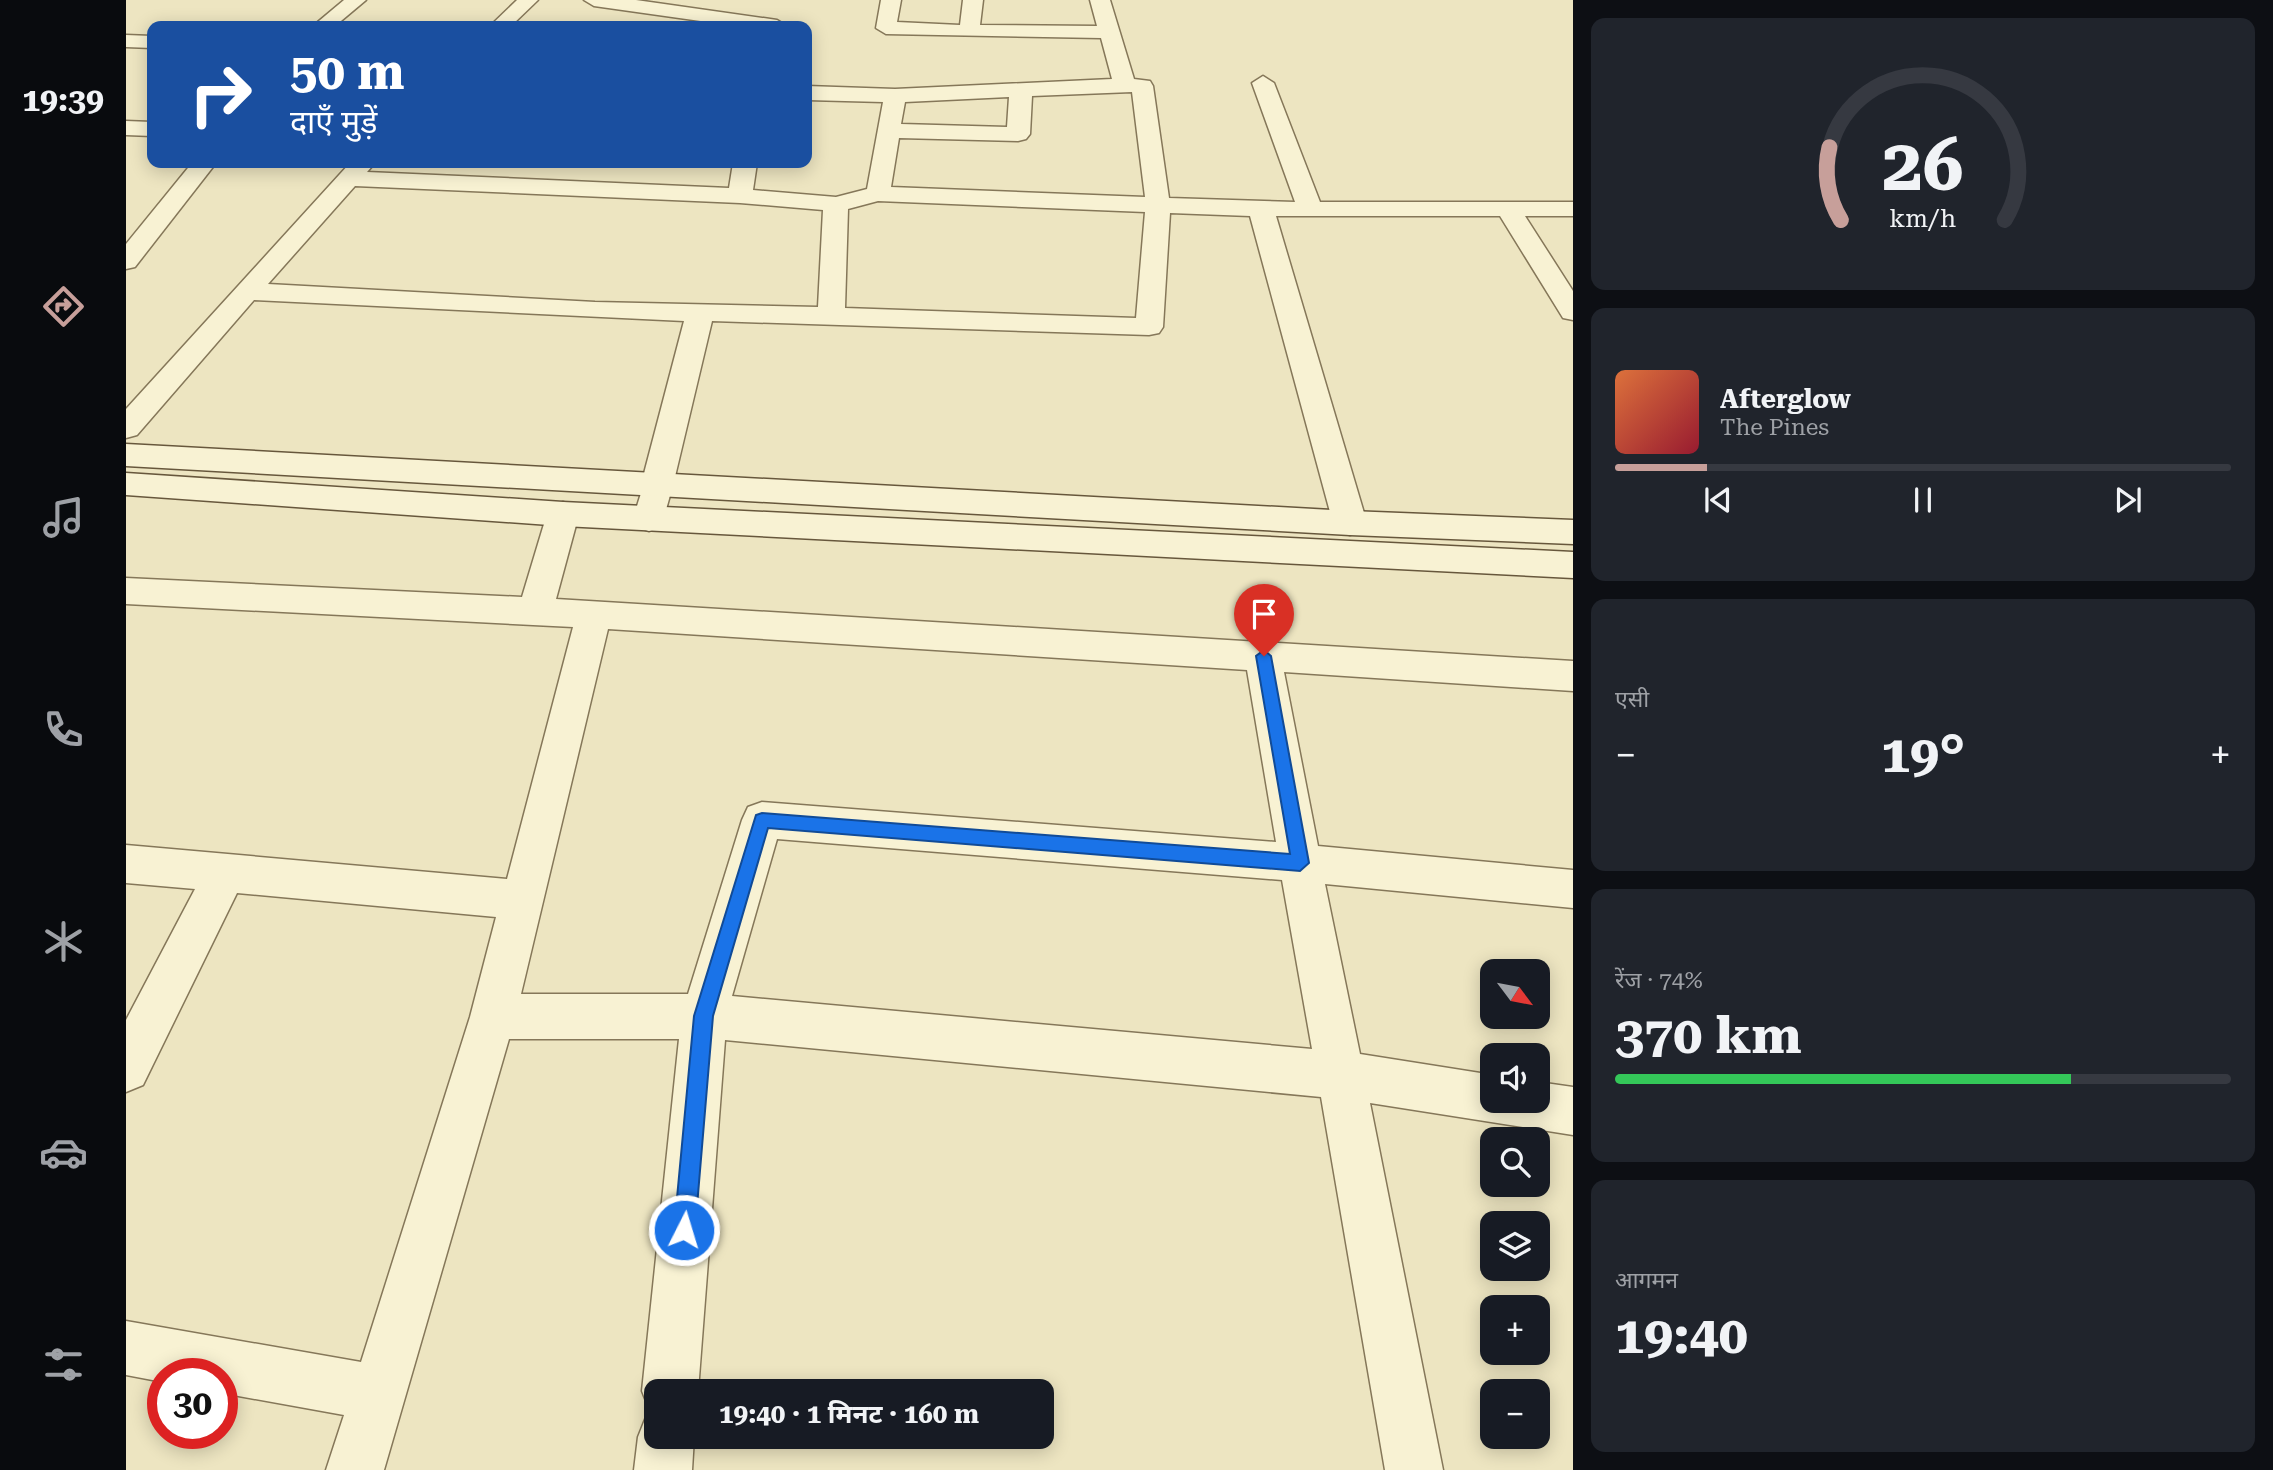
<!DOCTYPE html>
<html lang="hi">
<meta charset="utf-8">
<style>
body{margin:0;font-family:"Roboto Serif","Noto Sans Devanagari",serif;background:#20242c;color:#f1f3f6;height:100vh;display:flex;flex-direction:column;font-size:26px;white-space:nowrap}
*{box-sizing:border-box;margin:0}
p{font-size:23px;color:#9ea1a6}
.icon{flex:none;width:38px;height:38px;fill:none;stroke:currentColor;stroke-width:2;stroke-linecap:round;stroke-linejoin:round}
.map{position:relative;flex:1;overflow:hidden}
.sheet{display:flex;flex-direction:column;gap:18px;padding:18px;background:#0d0f14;width:700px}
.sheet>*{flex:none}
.guide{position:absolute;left:21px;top:21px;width:665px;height:147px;border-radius:14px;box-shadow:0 4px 18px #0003;background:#1a4fa0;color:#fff;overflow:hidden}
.needle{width:46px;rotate:122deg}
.buttons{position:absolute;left:1354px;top:959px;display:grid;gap:14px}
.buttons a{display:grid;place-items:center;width:70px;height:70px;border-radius:14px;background:#171b24;box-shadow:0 4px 18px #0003;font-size:35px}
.speed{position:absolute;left:21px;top:1358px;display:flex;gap:14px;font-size:35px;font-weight:700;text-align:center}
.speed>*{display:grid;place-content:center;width:91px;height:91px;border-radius:50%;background:#171b24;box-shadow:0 4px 18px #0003;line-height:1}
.speed .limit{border:10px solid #d22;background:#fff;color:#111}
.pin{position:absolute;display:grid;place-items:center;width:60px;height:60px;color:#fff;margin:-72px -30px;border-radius:50% 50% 50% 0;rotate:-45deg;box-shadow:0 0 7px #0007}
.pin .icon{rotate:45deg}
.me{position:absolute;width:77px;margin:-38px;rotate:5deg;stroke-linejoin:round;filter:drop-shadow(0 0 5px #0008)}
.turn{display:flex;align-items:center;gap:24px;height:147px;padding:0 28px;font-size:32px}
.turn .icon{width:91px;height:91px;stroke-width:2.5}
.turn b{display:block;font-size:49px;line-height:60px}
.big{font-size:52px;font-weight:700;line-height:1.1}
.sheet .card{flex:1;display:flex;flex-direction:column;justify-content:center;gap:10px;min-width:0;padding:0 24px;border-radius:14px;background:#20242c}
.sheet .dial{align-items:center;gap:0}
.dial svg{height:182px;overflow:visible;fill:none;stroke:#363941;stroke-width:7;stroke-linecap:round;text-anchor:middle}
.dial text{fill:#f1f3f6;stroke:none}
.song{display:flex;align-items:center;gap:21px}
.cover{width:84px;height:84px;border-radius:10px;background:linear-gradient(135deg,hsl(20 70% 55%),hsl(350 70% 35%))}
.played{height:7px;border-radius:4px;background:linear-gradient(90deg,#c79f9a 15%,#363941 15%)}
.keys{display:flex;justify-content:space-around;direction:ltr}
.heat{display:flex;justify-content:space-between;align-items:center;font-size:38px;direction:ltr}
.charge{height:10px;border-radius:5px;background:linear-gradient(90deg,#34c759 74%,#363941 0)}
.trip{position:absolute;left:518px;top:1379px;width:410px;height:70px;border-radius:14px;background:#171b24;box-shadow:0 4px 18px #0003;font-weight:700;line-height:70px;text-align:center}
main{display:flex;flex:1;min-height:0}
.menu{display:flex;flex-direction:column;width:126px;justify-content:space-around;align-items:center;background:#090b0e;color:#9ea1a6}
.menu .icon{width:49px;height:49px}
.menu .selected{color:#c79f9a}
.menu b{font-size:32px;color:#f1f3f6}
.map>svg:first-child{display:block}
</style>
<main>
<nav class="menu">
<b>19:39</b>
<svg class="icon selected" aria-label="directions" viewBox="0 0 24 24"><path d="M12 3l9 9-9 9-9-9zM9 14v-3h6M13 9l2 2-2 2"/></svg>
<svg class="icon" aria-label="music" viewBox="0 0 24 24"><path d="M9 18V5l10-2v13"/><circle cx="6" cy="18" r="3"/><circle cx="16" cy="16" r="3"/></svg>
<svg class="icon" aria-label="phone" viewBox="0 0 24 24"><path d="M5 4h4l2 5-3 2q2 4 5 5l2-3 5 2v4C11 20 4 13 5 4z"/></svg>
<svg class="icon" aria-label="climate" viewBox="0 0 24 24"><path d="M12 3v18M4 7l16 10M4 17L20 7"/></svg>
<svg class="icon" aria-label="car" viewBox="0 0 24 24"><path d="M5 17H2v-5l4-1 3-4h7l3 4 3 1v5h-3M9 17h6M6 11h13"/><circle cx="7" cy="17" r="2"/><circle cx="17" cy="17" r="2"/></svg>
<svg class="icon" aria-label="filters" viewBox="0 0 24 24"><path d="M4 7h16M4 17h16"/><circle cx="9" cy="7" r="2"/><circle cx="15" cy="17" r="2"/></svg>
</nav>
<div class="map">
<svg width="1447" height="1470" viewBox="0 0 1447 1470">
<rect width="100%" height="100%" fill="#ede5c1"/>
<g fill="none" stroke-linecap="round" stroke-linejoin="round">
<g stroke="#857759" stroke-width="3">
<g id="minor">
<polygon points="218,0 240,0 209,26 187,26"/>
<polygon points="391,0 412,0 385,26 364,26"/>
<polygon points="458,0 510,0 651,20 661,26 610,26 468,6"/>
<path d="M 755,0 L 775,0 L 771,22 L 834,25 L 837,0 L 857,0 L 854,25 L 971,26 L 964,0 L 984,0 L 1008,79 L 1024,81 L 1027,86 L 1043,198 L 1169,202 L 1126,83 L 1137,76 L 1148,83 L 1194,202 L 1447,202 L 1447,216 L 1399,216 L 1447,291 L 1447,320 L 1437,318 L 1374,216 L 1150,216 L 1241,523 L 1236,531 L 1224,535 L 1212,531 L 1207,523 L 1124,216 L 1044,213 L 1037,327 L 1033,333 L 1023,335 L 586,321 L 547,485 L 542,493 L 531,496 L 520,493 L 515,485 L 558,321 L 128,300 L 11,435 L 0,438 L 0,409 L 224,163 L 249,163 L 241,172 L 603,188 L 607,163 L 631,163 L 627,190 L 710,197 L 741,189 L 757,102 L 681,100 L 681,86 L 769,89 L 986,79 L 975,38 L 760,34 L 750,28 ZM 1006,92 L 1019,197 L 765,187 L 773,138 L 892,141 L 900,139 L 904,134 L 906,96 ZM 883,97 L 881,127 L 775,124 L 779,102 ZM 229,186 L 614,203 L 697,210 L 692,307 L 469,302 L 142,284 ZM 752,201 L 1019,212 L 1010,318 L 719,308 L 722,209 Z"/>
<polygon points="0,35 26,36 26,48 0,47"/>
<polygon points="0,121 26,122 26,136 0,135"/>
<polygon points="66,163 90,163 9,267 0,269 0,244"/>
<path d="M 437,502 L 449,506 L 453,514 L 430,599 L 1447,661 L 1447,691 L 1158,672 L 1192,846 L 1447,870 L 1447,908 L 1199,884 L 1234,1054 L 1367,1075 L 1367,1101 L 1412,1101 L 1412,1082 L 1447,1087 L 1447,1135 L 1244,1103 L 1317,1470 L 1259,1470 L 1195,1097 L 599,1040 L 572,1391 L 530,1391 L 530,1437 L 568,1437 L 566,1470 L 508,1470 L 512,1437 L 520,1417 L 530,1413 L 524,1411 L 516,1391 L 553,1039 L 383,1039 L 258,1470 L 200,1470 L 218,1415 L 96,1393 L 96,1374 L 37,1374 L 37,1382 L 0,1375 L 0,1321 L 235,1362 L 344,1017 L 370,917 L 111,893 L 17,1085 L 0,1092 L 0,1020 L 69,889 L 0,883 L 0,845 L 381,879 L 447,627 L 0,604 L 0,578 L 396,597 L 421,514 L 425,506 ZM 482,629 L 1121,670 L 1150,842 L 636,802 L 622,807 L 616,820 L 562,994 L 395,994 ZM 651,839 L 1156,880 L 1186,1049 L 606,996 Z"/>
</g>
</g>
<g stroke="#857759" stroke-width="3">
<polygon id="tertiary" points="531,474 542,477 547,485 535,527 523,531 511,527 507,519 520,477"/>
</g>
<g stroke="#67573c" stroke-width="3">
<g id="secondary">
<polygon points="0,444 1224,511 1447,520 1447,544 1224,535 0,466"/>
<polygon points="0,473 437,502 1447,552 1447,578 437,526 0,495"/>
</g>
</g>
<use href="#minor" fill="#f8f2d3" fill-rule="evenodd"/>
<use href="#tertiary" fill="#f8f2d3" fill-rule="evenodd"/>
<use href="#secondary" fill="#f8f2d3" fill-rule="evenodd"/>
</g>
<polygon fill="#1a73e8" stroke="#114b97" stroke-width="2" points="1138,650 1145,656 1183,863 1174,871 642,828 587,1016 569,1230 566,1238 558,1241 551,1238 548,1230 568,1016 630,815 636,813 1164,854 1130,656"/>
</svg>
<div class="buttons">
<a><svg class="needle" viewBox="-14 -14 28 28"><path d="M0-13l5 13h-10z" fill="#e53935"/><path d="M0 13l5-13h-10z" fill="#9ea1a6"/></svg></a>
<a><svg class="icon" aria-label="sound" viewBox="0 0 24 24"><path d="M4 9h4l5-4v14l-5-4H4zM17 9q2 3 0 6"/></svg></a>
<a><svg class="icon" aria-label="search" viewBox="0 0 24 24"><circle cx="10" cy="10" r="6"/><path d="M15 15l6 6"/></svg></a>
<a><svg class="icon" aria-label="layers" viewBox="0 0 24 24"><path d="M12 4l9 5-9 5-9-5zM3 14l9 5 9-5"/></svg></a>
<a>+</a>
<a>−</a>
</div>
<div class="speed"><div class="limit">30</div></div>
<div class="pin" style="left:1138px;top:656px;background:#d93025"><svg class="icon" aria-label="arrive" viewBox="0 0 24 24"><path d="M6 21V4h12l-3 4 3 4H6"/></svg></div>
<svg class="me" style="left:558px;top:1230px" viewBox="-20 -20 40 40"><circle r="17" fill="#1a73e8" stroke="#fff" stroke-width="3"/><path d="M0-11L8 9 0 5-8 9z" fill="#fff"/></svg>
<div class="trip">19:40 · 1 मिनट · 160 m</div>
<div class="guide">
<div class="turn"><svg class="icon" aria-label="right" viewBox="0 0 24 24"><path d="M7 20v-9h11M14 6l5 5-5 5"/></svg><div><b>50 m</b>दाएँ मुड़ें</div></div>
</div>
</div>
<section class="sheet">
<div class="card dial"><svg viewBox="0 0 100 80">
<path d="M14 69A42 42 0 1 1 86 69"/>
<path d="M14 69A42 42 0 0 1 9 37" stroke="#c79f9a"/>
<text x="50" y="56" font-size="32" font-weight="700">26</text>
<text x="50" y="72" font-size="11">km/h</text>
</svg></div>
<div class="card">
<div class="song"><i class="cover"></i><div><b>Afterglow</b><p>The Pines</p></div></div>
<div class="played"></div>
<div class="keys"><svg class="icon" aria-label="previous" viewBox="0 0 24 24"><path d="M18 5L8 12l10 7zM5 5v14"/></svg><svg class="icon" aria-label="pause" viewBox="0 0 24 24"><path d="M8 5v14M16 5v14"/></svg><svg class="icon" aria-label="next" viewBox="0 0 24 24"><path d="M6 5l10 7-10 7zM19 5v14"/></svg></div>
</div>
<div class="card"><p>एसी</p>
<div class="heat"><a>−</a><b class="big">19°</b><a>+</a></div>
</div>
<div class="card"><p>रेंज · 74%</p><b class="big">370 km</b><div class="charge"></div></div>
<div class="card"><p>आगमन</p><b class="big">19:40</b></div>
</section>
</main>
